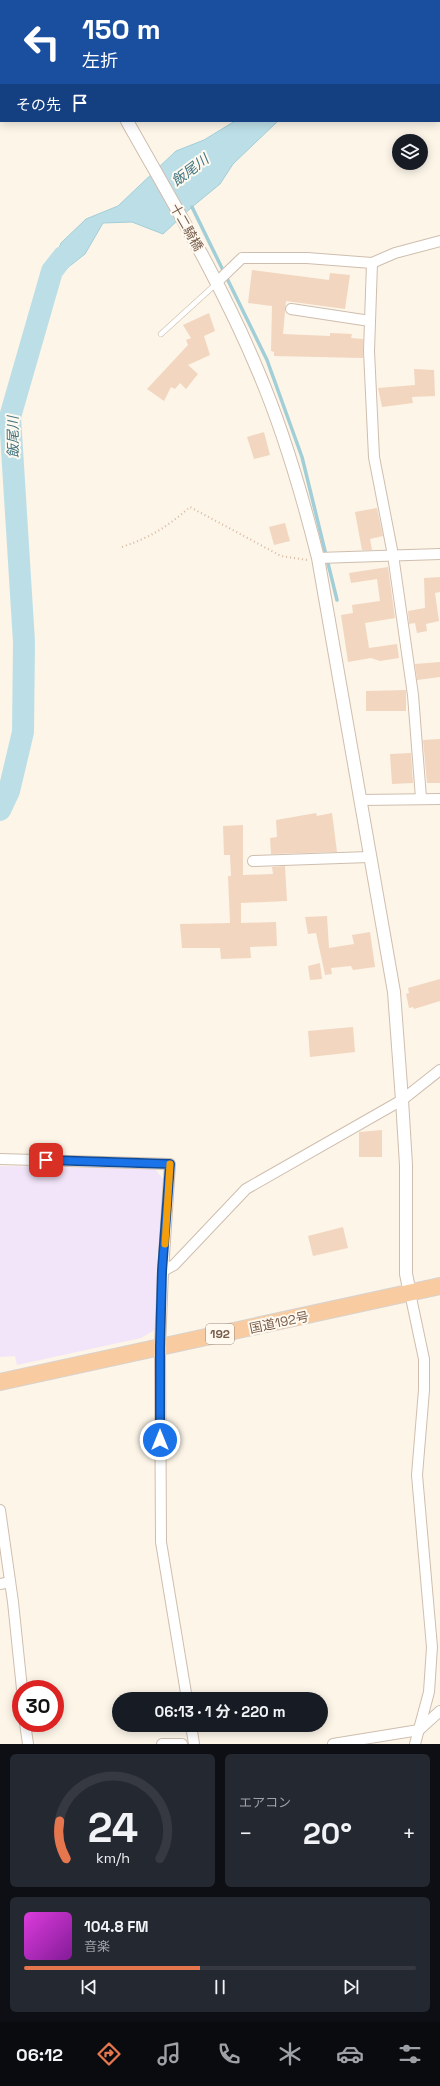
<!DOCTYPE html>
<html lang="ja">
<meta charset="utf-8">
<style>
body{margin:0;font-family:"Space Grotesk","Noto Sans JP",sans-serif;background:#242831;color:#f1f3f6;height:100vh;display:flex;flex-direction:column;font-size:15px;white-space:nowrap}
*{box-sizing:border-box;margin:0}
p{font-size:13px;color:#9ea1a6}
.icon{flex:none;width:22px;height:22px;fill:none;stroke:currentColor;stroke-width:2;stroke-linecap:round;stroke-linejoin:round}
.map{position:relative;height:1744px;overflow:hidden}
.details{display:flex;flex-direction:column;gap:10px;padding:10px;background:#0d0f14;flex:1}
.details>*{flex:none}
.hud{position:absolute;left:0px;top:0px;width:440px;height:122px;box-shadow:0 2px 10px #0003;background:#1a4fa0;color:#fff;overflow:hidden}
.fabs{position:absolute;left:392px;top:134px;display:grid;gap:8px}
.fabs a{display:grid;place-items:center;width:36px;height:36px;border-radius:50%;background:#171b24;box-shadow:0 2px 10px #0003;font-size:20px}
.speed{position:absolute;left:12px;top:1680px;display:flex;gap:8px;font-size:20px;font-weight:700;text-align:center}
.speed>*{display:grid;place-content:center;width:52px;height:52px;border-radius:50%;background:#171b24;box-shadow:0 2px 10px #0003;line-height:1}
.speed .limit{border:6px solid #d22;background:#fff;color:#111}
.pin{position:absolute;display:grid;place-items:center;width:34px;height:34px;color:#fff;margin:-17px;border-radius:8px;box-shadow:0 2px 6px #0006}
.me{position:absolute;width:44px;margin:-22px;rotate:0deg;stroke-linejoin:round;filter:drop-shadow(0 0 3px #0008)}
.turn{display:flex;align-items:center;gap:14px;height:84px;padding:0 16px;font-size:18px}
.turn .icon{width:52px;height:52px;stroke-width:2.5}
.turn b{display:block;font-size:28px;line-height:34px}
.then{display:flex;align-items:center;height:38px;padding:0 16px;background:#0003;gap:8px;font-size:15px}
.big{font-size:30px;font-weight:700;line-height:1.1}
.details .tile{flex:1;display:flex;flex-direction:column;justify-content:center;gap:6px;min-width:0;padding:0 14px;border-radius:6px;background:#242831}
.details .dial{align-items:center;gap:0}
.dial svg{height:104px;overflow:visible;fill:none;stroke:#363941;stroke-width:7;stroke-linecap:round;text-anchor:middle}
.dial text{fill:#f1f3f6;stroke:none}
.song{display:flex;align-items:center;gap:12px}
.cover{width:48px;height:48px;border-radius:6px;background:linear-gradient(135deg,hsl(300 70% 55%),hsl(290 70% 35%))}
.played{height:4px;border-radius:2px;background:linear-gradient(90deg,#e6764e 45%,#363941 45%)}
.keys{display:flex;justify-content:space-around;direction:ltr}
.heat{display:flex;justify-content:space-between;align-items:center;font-size:22px;direction:ltr}
.details .tiles{flex:1;display:grid;gap:10px;grid-template-columns:1fr 1fr}
.tile:last-child{grid-column:span 2}
.trip{position:absolute;left:112px;top:1692px;width:216px;height:40px;border-radius:20px;background:#171b24;box-shadow:0 2px 10px #0003;font-weight:700;line-height:40px;text-align:center}
.tabs{display:flex;height:64px;justify-content:space-around;align-items:center;background:#090b0e;color:#9ea1a6}
.tabs .icon{width:28px;height:28px}
.tabs .selected{color:#e6764e}
.tabs b{font-size:18px;color:#f1f3f6}
.map>svg:first-child{display:block}
</style>
<div class="map">
<svg width="440" height="1744" viewBox="0 0 440 1744">
<rect width="100%" height="100%" fill="#fcf5e8"/>
<polygon fill="#f2e5f9" points="0,1166 155,1169 163,1179 158,1328 141,1338 17,1365 15,1356 0,1357"/>
<polygon fill="#bcdfe7" stroke="#a2ced8" points="235,121 278,121 233,164 220,184 192,207 163,234 132,222 103,223 85,254 43,287 61,243 86,219 118,206 176,151 204,140"/>
<g fill="none" stroke-linecap="round" stroke-linejoin="round">
<polyline stroke="#a2ced8" stroke-width="3.5" points="192,207 267,360 302,457 337,600"/>
<polyline stroke="#bcdfe7" stroke-width="22" points="0,810 9,791 23,732 24,642 10,417 52,271 63,257"/>
</g>
<g fill="#f2d6c0">
<polygon points="252,270 329,280 330,273 350,275 345,309 286,301 283,334 330,336 330,333 352,334 351,338 363,339 363,358 274,356 274,352 271,351 272,306 248,303"/>
<polygon points="209,313 215,331 204,336 210,355 188,365 198,374 186,389 180,383 175,389 171,387 164,401 147,389 188,345 186,340 191,338 183,325"/>
<polygon points="414,369 434,370 435,396 412,397 413,403 382,407 378,388 415,385"/>
<polygon points="264,432 270,455 254,459 247,437"/>
<polygon points="377,508 383,536 370,539 372,550 362,550 355,512"/>
<polygon points="285,523 290,541 274,545 269,527"/>
<polygon points="388,567 395,618 365,623 369,648 397,644 399,658 380,661 371,658 348,662 341,615 353,613 352,605 380,601 377,579 351,583 349,573"/>
<polygon points="440,577 440,592 435,593 439,621 426,624 427,631 417,633 415,623 409,624 408,611 425,608 424,578"/>
<polygon points="440,662 440,677 417,680 415,664"/>
<polygon points="406,690 406,711 366,711 366,691"/>
<polygon points="440,739 440,783 427,783 423,740"/>
<polygon points="411,753 413,783 392,784 390,754"/>
<polygon points="316,813 317,816 332,813 337,852 271,854 270,838 277,837 276,820"/>
<polygon points="243,825 243,875 273,874 272,867 285,866 287,901 241,903 241,923 276,922 277,946 250,947 251,958 221,959 220,948 182,948 180,924 230,923 228,876 231,876 230,855 224,855 223,826"/>
<polygon points="327,916 329,948 354,944 352,935 370,932 375,967 353,970 351,966 331,968 332,974 325,975 316,933 308,934 305,917"/>
<polygon points="320,963 322,979 310,980 308,966"/>
<polygon points="440,979 440,1001 414,1009 413,1007 409,1008 406,994 409,993 408,988"/>
<polygon points="353,1027 355,1052 310,1057 308,1031"/>
<polygon points="382,1130 382,1157 359,1157 359,1132"/>
<polygon points="343,1227 348,1248 313,1256 308,1236"/>
</g>
<g fill="none" stroke-linecap="round" stroke-linejoin="round">
<g stroke="#cfbeae" stroke-width="6">
<polyline id="service" points="161,334 217,283"/>
</g>
<g stroke="#cfbeae" stroke-width="12">
<g id="minor">
<polyline points="372,263 369,351 374,457 393,555 413,695 421,798"/>
<polyline points="217,282 242,258 307,258 372,263 395,253 440,241"/>
<polyline points="291,309 370,321"/>
<polyline points="318,558 440,554"/>
<polyline points="360,800 440,799"/>
<polyline points="253,861 369,857"/>
<polyline points="0,1159 170,1164 163,1271"/>
<polyline points="410,1293 424,1359 424,1390 417,1475 432,1647 429,1692 415,1744"/>
<polyline points="0,1510 13,1602 22,1689"/>
<polyline points="0,1584 10,1582"/>
<polyline points="187,1699 161,1542 160,1347 163,1271 174,1265 246,1189 402,1100 440,1070"/>
<polyline points="25,1723 28,1744"/>
<polyline points="191,1725 194,1744"/>
<polyline points="162,1744 182,1744"/>
<polyline points="333,1744 419,1730 440,1711"/>
</g>
</g>
<g stroke="#cfbeae" stroke-width="14">
<g id="tertiary">
<polyline points="54,0 55,1"/>
<path d="M 127,121 C 173,203 222,284 258,371 C 284,432 302,494 318,558 L 394,992 L 402,1100 L 406,1165 L 406,1274 L 410,1293"/>
</g>
</g>
<g stroke="#d2beab" stroke-width="16">
<g id="secondary">
<polyline points="146,1 147,0"/>
<polyline points="0,98 1,97"/>
</g>
</g>
<g stroke="#d9d2cd" stroke-width="18">
<polyline id="trunk" points="0,1382 440,1286"/>
</g>
<path stroke="#d7b9a2" stroke-width="2" stroke-dasharray="1 3" stroke-linecap="butt" d="M 122,547 C 151,537 167,527 190,507 L 281,556 L 307,560"/>
<use href="#service" stroke="#fff" stroke-width="5"/>
<use href="#minor" stroke="#fff" stroke-width="10"/>
<use href="#tertiary" stroke="#fff" stroke-width="12"/>
<use href="#secondary" stroke="#fff" stroke-width="14"/>
<use href="#trunk" stroke="#f8cca0" stroke-width="16"/>
</g>
<g fill="none" stroke-linecap="round" stroke-linejoin="round">
<g stroke="#114b97" stroke-width="10">
<polyline id="route" points="46,1160 170,1164 162,1271 160,1347 160,1440"/>
</g>
<use href="#route" stroke="#1a73e8" stroke-width="7"/>
<polyline stroke="#f59e0b" stroke-width="7" points="165,1244 170,1164"/>
</g>
<g text-anchor="middle" stroke-width="4" stroke-linejoin="round" paint-order="stroke">
<rect fill="#fff9ef" stroke="#a08c7d" stroke-width="1" x="206" y="1324" width="28" height="20" rx="3"/>
<g font-size="12" font-weight="bold" fill="#775d4c">
<text x="220" y="1338">192</text>
</g>
<g font-size="13" fill="#775d4c" stroke="#fff9ef">
<text transform="translate(187 227) rotate(60)" y="5">十二騎橋</text>
<text transform="translate(279 1322) rotate(-12)" y="5">国道192号</text>
</g>
<g font-size="14" font-style="italic" fill="#427683" stroke="#fff9ef">
<text transform="translate(190 170) rotate(-37)" y="5">飯尾川</text>
<text transform="translate(13 437) rotate(-91)" y="5">飯尾川</text>
</g>
</g>
</svg>
<div class="fabs">
<a><svg class="icon" aria-label="layers" viewBox="0 0 24 24"><path d="M12 4l9 5-9 5-9-5zM3 14l9 5 9-5"/></svg></a>
</div>
<div class="speed"><div class="limit">30</div></div>
<div class="pin" style="left:46px;top:1160px;background:#d93025"><svg class="icon" aria-label="arrive" viewBox="0 0 24 24"><path d="M6 21V4h12l-3 4 3 4H6"/></svg></div>
<svg class="me" style="left:160px;top:1440px" viewBox="-20 -20 40 40"><circle r="17" fill="#1a73e8" stroke="#fff" stroke-width="3"/><path d="M0-11L8 9 0 5-8 9z" fill="#fff"/></svg>
<div class="trip">06:13 · 1 分 · 220 m</div>
<div class="hud">
<div class="turn"><svg class="icon" aria-label="left" viewBox="0 0 24 24"><path d="M17 20v-9H6M10 6l-5 5 5 5"/></svg><div><b>150 m</b>左折</div></div>
<div class="then">その先<svg class="icon" aria-label="arrive" viewBox="0 0 24 24"><path d="M6 21V4h12l-3 4 3 4H6"/></svg></div>
</div>
</div>
<section class="details">
<div class="tiles">
<div class="tile dial"><svg viewBox="0 0 100 80">
<path d="M14 69A42 42 0 1 1 86 69"/>
<path d="M14 69A42 42 0 0 1 9 40" stroke="#e6764e"/>
<text x="50" y="56" font-size="32" font-weight="700">24</text>
<text x="50" y="72" font-size="11">km/h</text>
</svg></div>
<div class="tile"><p>エアコン</p>
<div class="heat"><a>−</a><b class="big">20°</b><a>+</a></div>
</div>
<div class="tile">
<div class="song"><i class="cover"></i><div><b>104.8 FM</b><p>音楽</p></div></div>
<div class="played"></div>
<div class="keys"><svg class="icon" aria-label="previous" viewBox="0 0 24 24"><path d="M18 5L8 12l10 7zM5 5v14"/></svg><svg class="icon" aria-label="pause" viewBox="0 0 24 24"><path d="M8 5v14M16 5v14"/></svg><svg class="icon" aria-label="next" viewBox="0 0 24 24"><path d="M6 5l10 7-10 7zM19 5v14"/></svg></div>
</div>
</div>
</section>
<nav class="tabs">
<b>06:12</b>
<svg class="icon selected" aria-label="directions" viewBox="0 0 24 24"><path d="M12 3l9 9-9 9-9-9zM9 14v-3h6M13 9l2 2-2 2"/></svg>
<svg class="icon" aria-label="music" viewBox="0 0 24 24"><path d="M9 18V5l10-2v13"/><circle cx="6" cy="18" r="3"/><circle cx="16" cy="16" r="3"/></svg>
<svg class="icon" aria-label="phone" viewBox="0 0 24 24"><path d="M5 4h4l2 5-3 2q2 4 5 5l2-3 5 2v4C11 20 4 13 5 4z"/></svg>
<svg class="icon" aria-label="climate" viewBox="0 0 24 24"><path d="M12 3v18M4 7l16 10M4 17L20 7"/></svg>
<svg class="icon" aria-label="car" viewBox="0 0 24 24"><path d="M5 17H2v-5l4-1 3-4h7l3 4 3 1v5h-3M9 17h6M6 11h13"/><circle cx="7" cy="17" r="2"/><circle cx="17" cy="17" r="2"/></svg>
<svg class="icon" aria-label="filters" viewBox="0 0 24 24"><path d="M4 7h16M4 17h16"/><circle cx="9" cy="7" r="2"/><circle cx="15" cy="17" r="2"/></svg>
</nav>
